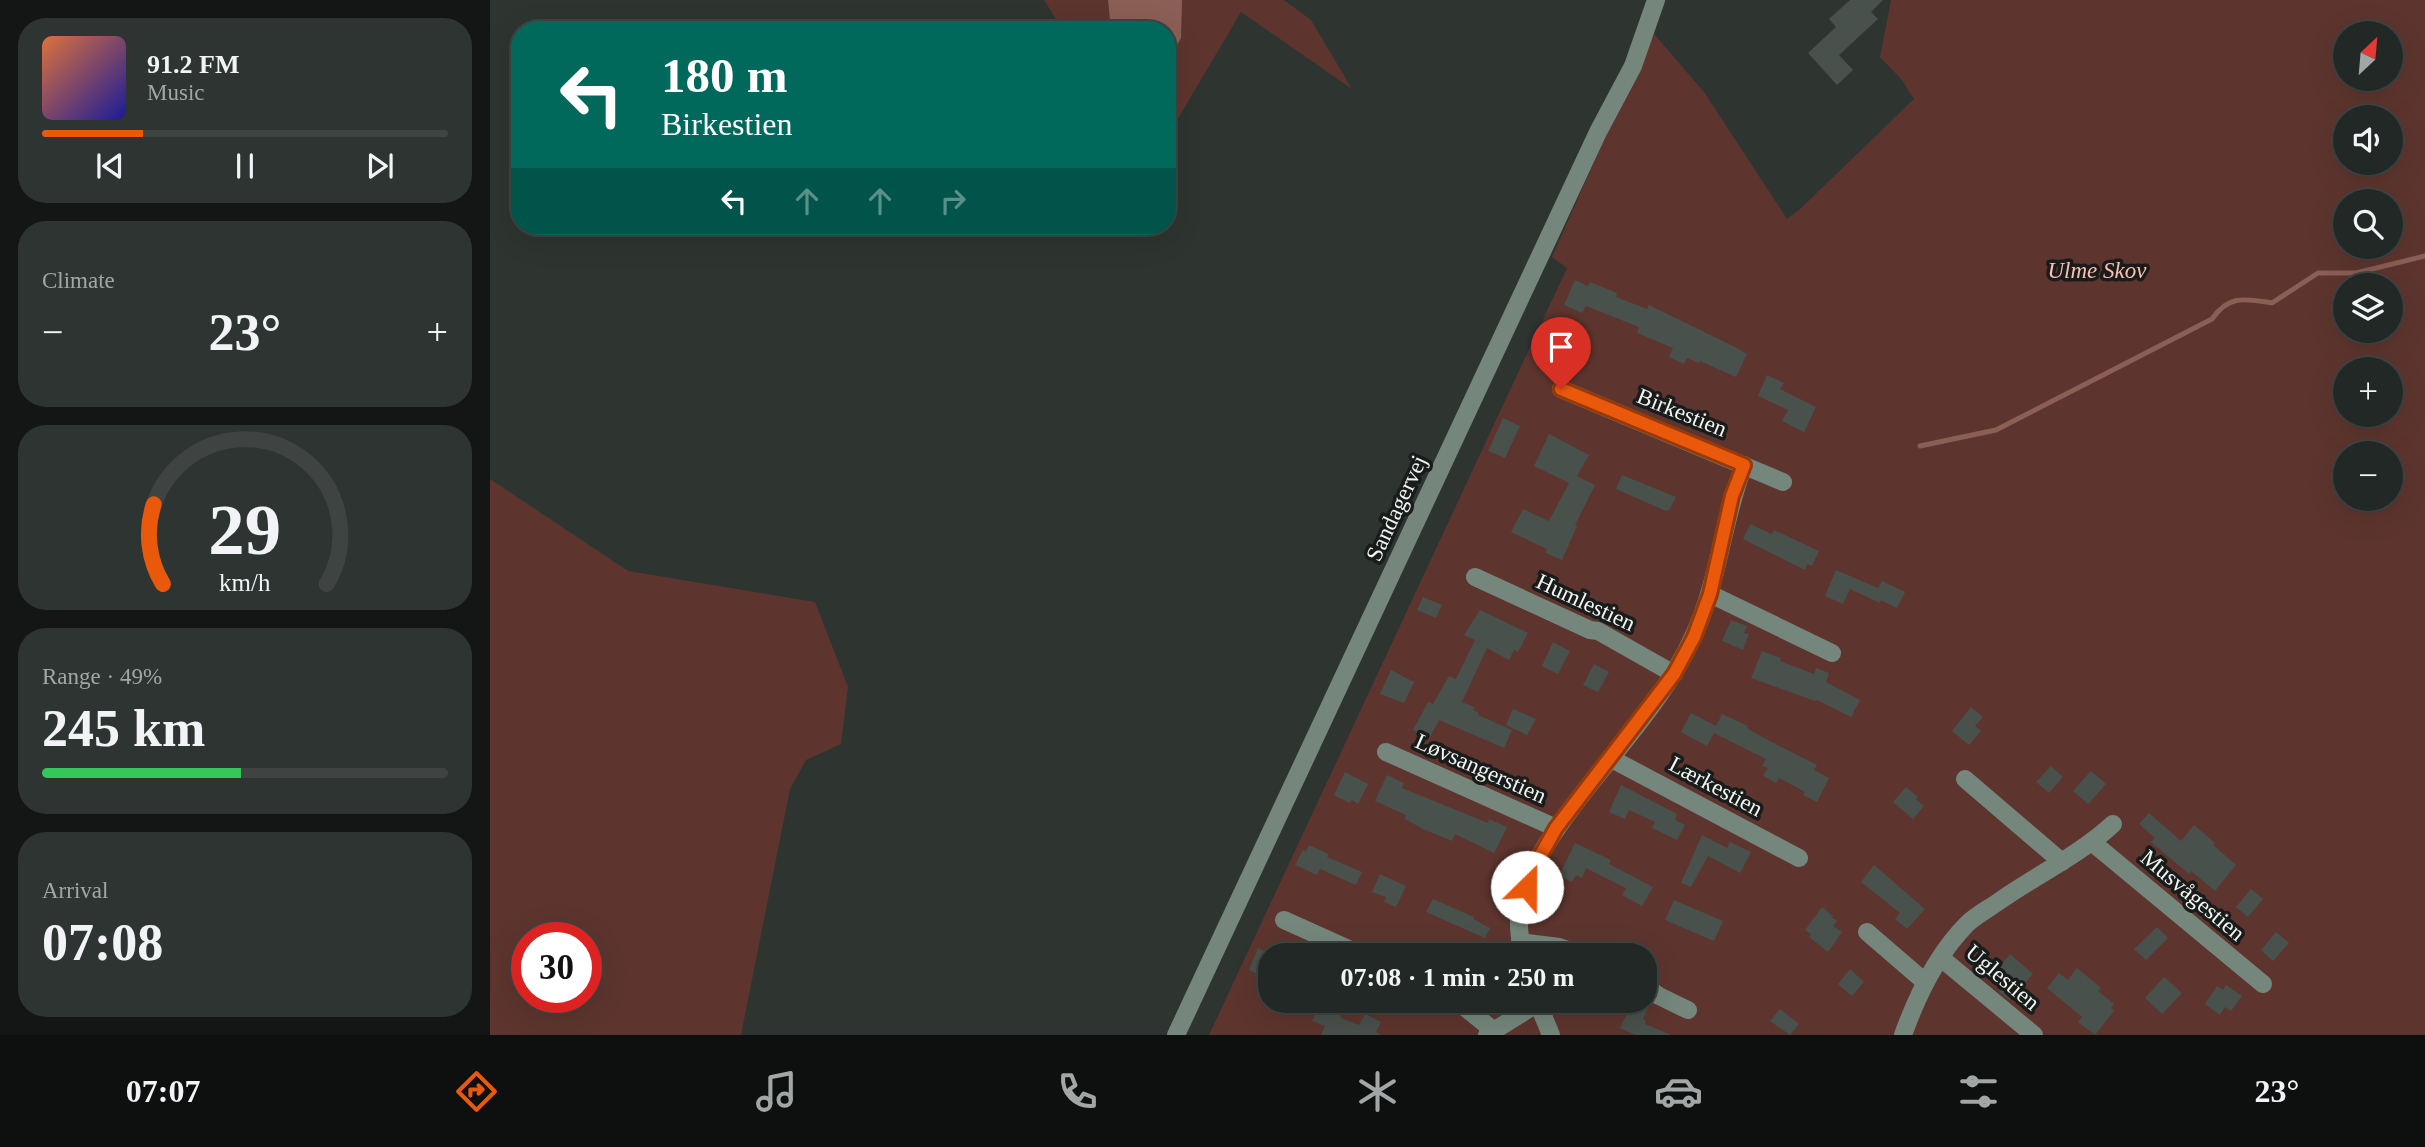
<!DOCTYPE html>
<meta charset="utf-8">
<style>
body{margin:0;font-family:"Times New Roman",serif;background:#2e3432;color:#f1f3f6;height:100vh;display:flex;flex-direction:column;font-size:26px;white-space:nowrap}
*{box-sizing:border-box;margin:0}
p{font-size:23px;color:#a2a6a7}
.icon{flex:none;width:38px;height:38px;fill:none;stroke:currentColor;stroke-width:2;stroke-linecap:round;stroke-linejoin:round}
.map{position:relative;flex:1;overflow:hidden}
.details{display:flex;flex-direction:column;gap:18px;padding:18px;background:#131614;width:490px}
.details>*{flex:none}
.top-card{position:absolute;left:21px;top:21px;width:665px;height:214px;border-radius:28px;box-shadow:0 7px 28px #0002,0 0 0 2px #3f4442;background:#00695c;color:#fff;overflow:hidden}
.needle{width:46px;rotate:26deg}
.tools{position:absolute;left:1843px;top:21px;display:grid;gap:14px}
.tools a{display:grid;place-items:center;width:70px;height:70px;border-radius:50%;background:#222825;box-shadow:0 7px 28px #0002,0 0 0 2px #3f4442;font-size:35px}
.speed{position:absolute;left:21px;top:922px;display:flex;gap:14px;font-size:35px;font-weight:700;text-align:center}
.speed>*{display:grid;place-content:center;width:91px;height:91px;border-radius:50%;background:#222825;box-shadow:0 7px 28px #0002,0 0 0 2px #3f4442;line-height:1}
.speed .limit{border:10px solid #d22;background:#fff;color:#111}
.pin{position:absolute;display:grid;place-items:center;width:60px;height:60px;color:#fff;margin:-72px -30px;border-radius:50% 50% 50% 0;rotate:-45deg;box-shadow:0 0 7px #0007}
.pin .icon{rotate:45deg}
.me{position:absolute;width:77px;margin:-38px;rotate:23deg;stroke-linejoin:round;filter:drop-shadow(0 0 5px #0008)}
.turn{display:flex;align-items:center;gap:24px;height:147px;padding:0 35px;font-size:32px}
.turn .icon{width:91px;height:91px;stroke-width:2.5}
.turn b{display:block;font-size:49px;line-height:60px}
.lanes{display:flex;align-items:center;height:66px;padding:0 35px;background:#0003;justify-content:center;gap:35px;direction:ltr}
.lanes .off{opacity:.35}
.big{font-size:52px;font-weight:800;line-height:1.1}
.details .card{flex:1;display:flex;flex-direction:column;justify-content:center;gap:10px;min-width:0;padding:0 24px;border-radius:28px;background:#2e3432}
.details .dial{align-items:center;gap:0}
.dial svg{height:182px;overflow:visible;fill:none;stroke:#3f4442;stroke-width:7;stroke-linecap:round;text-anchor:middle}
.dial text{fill:#f1f3f6;stroke:none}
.song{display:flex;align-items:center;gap:21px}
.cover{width:84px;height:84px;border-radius:10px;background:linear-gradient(135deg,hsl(20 70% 55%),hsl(240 70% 35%))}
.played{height:7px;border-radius:4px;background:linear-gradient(90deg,#ea580c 25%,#3f4442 25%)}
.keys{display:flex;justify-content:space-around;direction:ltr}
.heat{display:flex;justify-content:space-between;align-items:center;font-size:38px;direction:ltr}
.charge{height:10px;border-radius:5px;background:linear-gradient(90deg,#34c759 49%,#3f4442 0)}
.trip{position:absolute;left:768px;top:943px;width:399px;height:70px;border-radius:28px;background:#222825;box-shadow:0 7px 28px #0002,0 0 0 2px #3f4442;font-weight:800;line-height:70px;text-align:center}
.tab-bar{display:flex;height:112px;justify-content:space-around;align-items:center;background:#0e100f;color:#a2a6a7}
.tab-bar .icon{width:49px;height:49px}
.tab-bar .current{color:#ea580c}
.tab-bar b{font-size:32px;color:#f1f3f6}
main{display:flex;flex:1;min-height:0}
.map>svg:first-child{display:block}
</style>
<main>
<section class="details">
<div class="card">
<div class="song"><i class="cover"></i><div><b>91.2 FM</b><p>Music</p></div></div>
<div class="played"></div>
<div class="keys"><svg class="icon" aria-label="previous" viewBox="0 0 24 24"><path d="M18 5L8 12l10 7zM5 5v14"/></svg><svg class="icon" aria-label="pause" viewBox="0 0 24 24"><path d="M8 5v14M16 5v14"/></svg><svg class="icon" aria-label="next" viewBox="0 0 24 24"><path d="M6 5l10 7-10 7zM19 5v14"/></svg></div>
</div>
<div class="card"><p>Climate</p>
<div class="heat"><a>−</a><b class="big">23°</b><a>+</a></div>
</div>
<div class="card dial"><svg viewBox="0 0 100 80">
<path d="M14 69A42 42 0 1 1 86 69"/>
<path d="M14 69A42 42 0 0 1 10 34" stroke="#ea580c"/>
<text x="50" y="56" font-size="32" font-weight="700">29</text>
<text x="50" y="72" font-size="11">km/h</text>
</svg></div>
<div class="card"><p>Range · 49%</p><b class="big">245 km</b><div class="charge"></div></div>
<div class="card"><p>Arrival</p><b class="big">07:08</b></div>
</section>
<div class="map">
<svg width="1935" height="1035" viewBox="0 0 1935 1035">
<rect width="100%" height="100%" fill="#2e3531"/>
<g fill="#5d352e" fill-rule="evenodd">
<polygon points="554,0 794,0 821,20 862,89 751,12 677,137 677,30 573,30"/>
<path d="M 1401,0 L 1935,0 L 1935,1035 L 719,1035 L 1077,268 L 1062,257 L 1132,99 L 1164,34 L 1214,92 L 1297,219 L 1309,210 L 1424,99 L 1412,80 L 1390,57 ZM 1855,33 L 1900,33 L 1900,79 L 1855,79 ZM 1855,117 L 1900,117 L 1900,163 L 1855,163 ZM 1855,201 L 1900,201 L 1900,247 L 1855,247 ZM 1855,285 L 1900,285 L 1900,331 L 1855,331 ZM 1855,369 L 1900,369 L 1900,415 L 1855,415 ZM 1855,453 L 1900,453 L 1900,499 L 1855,499 ZM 780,956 L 1155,956 L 1155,1001 L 780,1001 Z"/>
<path d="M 0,479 L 138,571 L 325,602 L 358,687 L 351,744 L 316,760 L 300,789 L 251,1035 L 0,1035 ZM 37,938 L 96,938 L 96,998 L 37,998 Z"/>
</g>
<polygon fill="#8b5f56" points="618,0 692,0 691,38 679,59 677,30 621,30"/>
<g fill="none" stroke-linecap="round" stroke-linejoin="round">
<path stroke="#8b5f56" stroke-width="5" d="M 1430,446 L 1506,430 L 1722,319 C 1739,294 1756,299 1782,303 L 1828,273 L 1866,273 L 1935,256"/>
</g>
<g fill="#49514c">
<polygon points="1360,0 1393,0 1381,12 1388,19 1349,55 1363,70 1347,85 1318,53 1346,27 1339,19"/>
<polygon points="1085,280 1098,286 1100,282 1127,293 1126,297 1157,309 1159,305 1247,348 1257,354 1249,371 1246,377 1210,361 1209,363 1197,358 1194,364 1179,357 1183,348 1147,333 1149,327 1096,306 1092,313 1074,305"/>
<polygon points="1277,375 1294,383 1290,389 1326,407 1314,432 1292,421 1298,410 1268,396"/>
<polygon points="1013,418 1030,426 1015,458 998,451"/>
<polygon points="1059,434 1099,455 1087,476 1105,485 1085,525 1087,526 1072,560 1056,553 1057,549 1021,532 1033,509 1059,521 1079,483 1044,466"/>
<polygon points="1132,475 1186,497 1179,510 1176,511 1126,489"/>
<polygon points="1260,524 1282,534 1284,530 1329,551 1322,566 1317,564 1315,570 1253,539"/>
<polygon points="1346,570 1388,588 1392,581 1415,592 1407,608 1391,600 1390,603 1360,589 1353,604 1335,596"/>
<polygon points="933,597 952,605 946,618 927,610"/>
<polygon points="990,610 1038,633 1028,652 1024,650 1019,660 997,648 972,702 985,707 983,710 989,713 988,715 1022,730 1014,748 949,720 939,739 923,730 938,702 943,704 959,676 966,679 985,640 974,635"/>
<polygon points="1241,620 1257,626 1254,633 1259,634 1253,650 1232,641"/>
<polygon points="1063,642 1080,651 1068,674 1052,666"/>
<polygon points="1272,651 1291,658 1290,661 1324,674 1326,668 1339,673 1336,682 1370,700 1361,717 1327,700 1325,701 1261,678"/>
<polygon points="1104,664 1119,672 1108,692 1093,685"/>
<polygon points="901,670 924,682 914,703 890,694"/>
<polygon points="1481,707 1493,717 1485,726 1491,731 1479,745 1462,731"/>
<polygon points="1023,709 1046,719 1037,735 1016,725"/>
<polygon points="1201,713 1226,726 1232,714 1258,726 1257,728 1274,738 1327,765 1324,770 1339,778 1327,802 1313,795 1315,792 1289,778 1286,783 1273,776 1278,768 1272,766 1276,759 1224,733 1217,746 1191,732"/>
<polygon points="1561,766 1573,777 1559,793 1546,782"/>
<polygon points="1601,771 1616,784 1598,804 1583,791"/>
<polygon points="855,772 878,784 868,804 862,800 860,803 844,795"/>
<polygon points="897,775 914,783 912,788 998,823 999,819 1017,827 1004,853 965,834 962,841 933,829 915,819 916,815 885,801"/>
<polygon points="1131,785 1187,814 1185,820 1195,825 1187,840 1162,828 1165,822 1139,810 1135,819 1119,812"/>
<polygon points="1416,787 1428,797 1426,799 1434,806 1423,819 1403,802"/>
<polygon points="1659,813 1691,841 1704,825 1725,843 1723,845 1746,865 1725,891 1701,871 1699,874 1661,842 1665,838 1649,824"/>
<polygon points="1212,835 1237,848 1240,842 1261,852 1250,873 1218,856 1201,887 1191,883"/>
<polygon points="1085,843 1121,860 1119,864 1163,887 1152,906 1132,895 1136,888 1096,868 1092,878 1086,875 1082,882 1069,876"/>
<polygon points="819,845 839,854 837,857 872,872 866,885 830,869 827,875 805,865 813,850 816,852"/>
<polygon points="1384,865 1435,909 1417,929 1405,919 1410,913 1371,882"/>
<polygon points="890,874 916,886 906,907 894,902 896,897 882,892"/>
<polygon points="1761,889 1773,899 1758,917 1746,907"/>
<polygon points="943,899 984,917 983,919 1000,928 995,938 936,912"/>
<polygon points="1184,900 1233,921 1224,941 1175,920"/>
<polygon points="1332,907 1343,916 1342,918 1347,921 1343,926 1352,932 1338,952 1319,937 1321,934 1315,930"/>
<polygon points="1667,927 1678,938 1656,960 1644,949"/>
<polygon points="1786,932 1799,943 1783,961 1771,950"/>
<polygon points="768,948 780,954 780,980 759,970"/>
<polygon points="1520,954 1543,974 1520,1000 1509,992 1516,984 1504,974"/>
<polygon points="1587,968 1611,988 1608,991 1624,1004 1621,1008 1624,1011 1605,1035 1588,1022 1592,1017 1557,988 1569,973 1578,980"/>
<polygon points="1360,969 1374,982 1362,996 1348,984"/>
<polygon points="1674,977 1692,993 1672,1014 1655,998"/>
<polygon points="1736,985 1752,996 1741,1011 1735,1007 1730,1015 1715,1004 1727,986 1733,990"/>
<polygon points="832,1001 846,1007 851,1018 869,1025 875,1014 891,1022 886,1032 891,1035 831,1035 835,1026 822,1021"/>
<polygon points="1143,1001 1156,1001 1160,1004 1153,1019 1156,1020 1155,1024 1181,1035 1145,1035 1130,1028"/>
<polygon points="1290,1009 1309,1024 1300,1035 1280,1021"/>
</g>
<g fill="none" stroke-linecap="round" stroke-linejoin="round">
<g stroke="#75877c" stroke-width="18">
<polyline points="1071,389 1293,482"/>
<polyline points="985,577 1100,630 1108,631 1184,674"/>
<polyline points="1220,594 1342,653"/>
<polyline points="896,752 1066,828"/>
<polyline points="1120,758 1309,858"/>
<polyline points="1475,779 1572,862"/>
<polyline points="1603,843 1773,984"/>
<polyline points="794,920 874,956"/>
<polyline points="1377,932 1435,982"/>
<polyline points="1030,942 1069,947 1096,956"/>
<path d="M 1033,956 C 1030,941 1027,923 1030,908 C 1036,869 1067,827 1090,797 C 1128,747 1177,695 1203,637 C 1229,582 1232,521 1254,465"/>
<polyline points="1451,958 1544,1035"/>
<polyline points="1155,986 1169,996 1198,1010"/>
<polyline points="967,1001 1003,1030"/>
<polyline points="1047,1001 1061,1035"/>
<polyline points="686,1035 1108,132 1143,66 1166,0"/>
<polyline points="997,1035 1048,1003"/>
<path d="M 1413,1035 C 1427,996 1447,954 1477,924 C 1485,916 1498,909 1508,902 C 1546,875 1588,856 1623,824"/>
</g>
</g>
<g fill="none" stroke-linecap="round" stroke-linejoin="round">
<g stroke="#983908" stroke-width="18">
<polyline id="route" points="1037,887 1044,867 1066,828 1184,674 1204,637 1220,594 1242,496 1254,465 1071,389"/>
</g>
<use href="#route" stroke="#ea580c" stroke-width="12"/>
</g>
<g text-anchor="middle" stroke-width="7" stroke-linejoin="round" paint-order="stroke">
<g font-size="23" font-style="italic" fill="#fbbfb3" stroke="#191c1a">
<text x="1607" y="278">Ulme Skov</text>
</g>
<g font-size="23" fill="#f1f6f3" stroke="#191c1a">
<text transform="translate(1192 412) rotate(22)" y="8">Birkestien</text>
<text transform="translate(906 508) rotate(-65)" y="8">Sandagervej</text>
<text transform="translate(1096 602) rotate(25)" y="8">Humlestien</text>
<text transform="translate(991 768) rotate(24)" y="8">Løvsangerstien</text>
<text transform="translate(1226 786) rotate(28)" y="8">Lærkestien</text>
<text transform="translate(1703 895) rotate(40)" y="8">Musvågestien</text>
<text transform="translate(1513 977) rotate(40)" y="8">Uglestien</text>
</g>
</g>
</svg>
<div class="tools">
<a><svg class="needle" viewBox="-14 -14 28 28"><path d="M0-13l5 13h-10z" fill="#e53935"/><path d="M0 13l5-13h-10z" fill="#a2a6a7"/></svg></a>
<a><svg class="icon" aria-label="sound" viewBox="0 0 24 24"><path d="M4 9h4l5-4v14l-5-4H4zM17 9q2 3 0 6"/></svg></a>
<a><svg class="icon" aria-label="search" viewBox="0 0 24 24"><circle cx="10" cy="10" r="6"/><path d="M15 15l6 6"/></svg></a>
<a><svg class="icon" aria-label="layers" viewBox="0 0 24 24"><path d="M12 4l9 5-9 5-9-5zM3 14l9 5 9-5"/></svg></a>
<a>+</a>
<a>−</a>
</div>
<div class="speed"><div class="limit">30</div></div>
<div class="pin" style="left:1071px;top:389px;background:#d93025"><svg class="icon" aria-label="arrive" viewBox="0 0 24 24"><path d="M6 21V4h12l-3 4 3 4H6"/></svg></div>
<svg class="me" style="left:1037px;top:887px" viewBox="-20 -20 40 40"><circle r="19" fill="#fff"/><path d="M0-13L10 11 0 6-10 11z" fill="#ea580c"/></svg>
<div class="trip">07:08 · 1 min · 250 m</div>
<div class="top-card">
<div class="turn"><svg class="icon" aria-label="left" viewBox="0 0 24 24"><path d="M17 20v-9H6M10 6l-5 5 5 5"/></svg><div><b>180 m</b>Birkestien</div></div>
<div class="lanes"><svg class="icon" aria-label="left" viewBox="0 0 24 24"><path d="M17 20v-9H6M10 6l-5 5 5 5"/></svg><svg class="icon off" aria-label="ahead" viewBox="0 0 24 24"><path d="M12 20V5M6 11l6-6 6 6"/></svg><svg class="icon off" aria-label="ahead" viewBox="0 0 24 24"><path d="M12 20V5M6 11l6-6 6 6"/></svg><svg class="icon off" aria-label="right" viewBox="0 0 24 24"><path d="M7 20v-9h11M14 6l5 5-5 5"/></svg></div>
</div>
</div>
</main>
<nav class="tab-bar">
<b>07:07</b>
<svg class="icon current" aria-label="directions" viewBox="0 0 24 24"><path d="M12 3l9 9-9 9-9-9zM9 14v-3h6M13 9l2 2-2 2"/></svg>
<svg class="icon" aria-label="music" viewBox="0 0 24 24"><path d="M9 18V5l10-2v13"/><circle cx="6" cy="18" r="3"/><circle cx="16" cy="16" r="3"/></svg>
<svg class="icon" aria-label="phone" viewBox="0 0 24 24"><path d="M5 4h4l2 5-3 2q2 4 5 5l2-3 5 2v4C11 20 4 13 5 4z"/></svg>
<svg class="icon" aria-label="climate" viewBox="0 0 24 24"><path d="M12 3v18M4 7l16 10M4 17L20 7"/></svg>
<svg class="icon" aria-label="car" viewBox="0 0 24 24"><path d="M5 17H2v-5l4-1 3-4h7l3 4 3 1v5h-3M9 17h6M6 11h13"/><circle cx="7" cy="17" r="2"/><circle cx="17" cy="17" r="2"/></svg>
<svg class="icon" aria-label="filters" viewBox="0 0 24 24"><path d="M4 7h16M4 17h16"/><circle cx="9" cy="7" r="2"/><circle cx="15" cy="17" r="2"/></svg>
<b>23°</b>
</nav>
